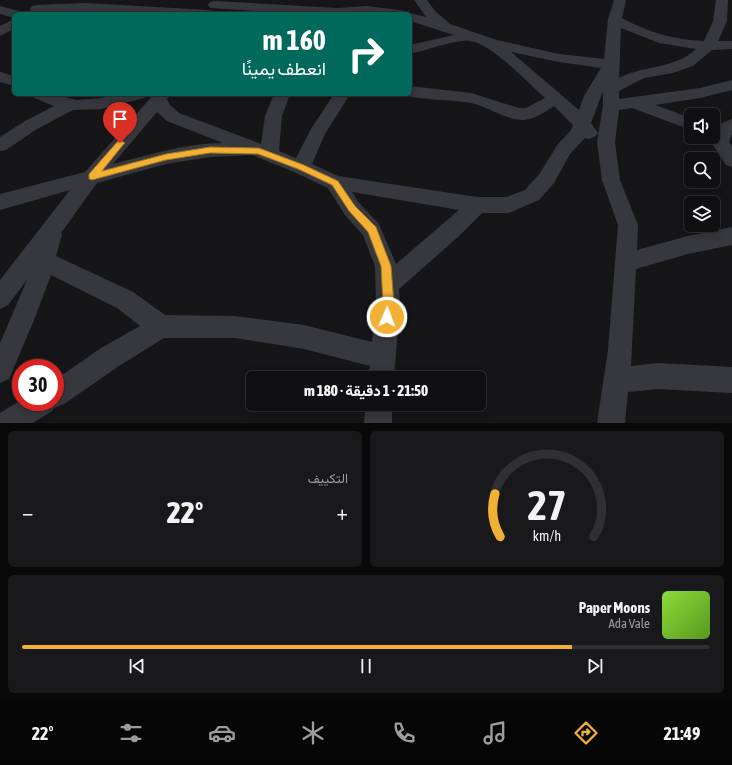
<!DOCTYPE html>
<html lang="ar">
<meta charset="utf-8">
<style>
body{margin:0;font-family:"Asap Condensed",Vazirmatn,sans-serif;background:#19191b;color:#f1f3f6;direction:rtl;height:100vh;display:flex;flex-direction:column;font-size:15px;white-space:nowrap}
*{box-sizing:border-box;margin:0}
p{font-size:13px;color:#9c9d9f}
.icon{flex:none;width:22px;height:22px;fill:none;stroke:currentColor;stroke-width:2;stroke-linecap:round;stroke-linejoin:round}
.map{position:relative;height:423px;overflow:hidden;direction:ltr}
.drawer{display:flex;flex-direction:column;gap:8px;padding:8px;background:#09090a;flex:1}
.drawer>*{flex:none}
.banner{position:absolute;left:12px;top:12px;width:400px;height:84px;border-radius:6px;box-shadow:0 2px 10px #0003,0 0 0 1px #303032;direction:rtl;background:#00695c;color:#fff;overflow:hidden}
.controls{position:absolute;left:684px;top:108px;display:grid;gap:8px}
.controls a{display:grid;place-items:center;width:36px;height:36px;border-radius:6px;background:#101012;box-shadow:0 2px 10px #0003,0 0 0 1px #303032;font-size:20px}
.speed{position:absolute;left:12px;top:359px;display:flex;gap:8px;font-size:20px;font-weight:700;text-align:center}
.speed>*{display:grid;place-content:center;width:52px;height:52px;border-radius:50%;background:#101012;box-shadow:0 2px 10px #0003,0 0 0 1px #303032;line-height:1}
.speed .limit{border:6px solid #d22;background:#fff;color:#111}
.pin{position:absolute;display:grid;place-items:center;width:34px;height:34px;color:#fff;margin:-41px -17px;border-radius:50% 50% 50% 0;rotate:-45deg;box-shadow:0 0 4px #0007}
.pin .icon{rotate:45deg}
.me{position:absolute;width:44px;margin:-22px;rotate:2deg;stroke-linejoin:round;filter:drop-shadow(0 0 3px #0008)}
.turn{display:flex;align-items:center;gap:14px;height:84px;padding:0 20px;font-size:18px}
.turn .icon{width:52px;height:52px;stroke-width:2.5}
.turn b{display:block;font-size:28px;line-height:34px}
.big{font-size:30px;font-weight:800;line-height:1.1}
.drawer .widget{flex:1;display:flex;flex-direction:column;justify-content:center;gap:6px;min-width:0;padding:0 14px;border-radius:6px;background:#19191b}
.drawer .dial{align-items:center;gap:0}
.dial svg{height:104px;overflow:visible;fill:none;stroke:#303032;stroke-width:7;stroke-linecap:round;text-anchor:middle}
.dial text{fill:#f1f3f6;stroke:none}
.song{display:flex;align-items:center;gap:12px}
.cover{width:48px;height:48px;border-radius:6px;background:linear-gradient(135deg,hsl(90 70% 55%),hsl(90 70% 35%))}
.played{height:4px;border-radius:2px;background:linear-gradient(90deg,#f2b134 80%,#303032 80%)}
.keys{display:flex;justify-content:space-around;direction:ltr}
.heat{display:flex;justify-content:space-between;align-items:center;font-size:22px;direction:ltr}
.drawer .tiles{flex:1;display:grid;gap:8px;grid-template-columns:1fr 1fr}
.widget:last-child{grid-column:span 2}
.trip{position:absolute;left:246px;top:371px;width:240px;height:40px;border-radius:6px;background:#101012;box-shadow:0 2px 10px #0003,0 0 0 1px #303032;font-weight:800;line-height:40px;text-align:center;direction:rtl}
.menu{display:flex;height:64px;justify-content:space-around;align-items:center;background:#060607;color:#9c9d9f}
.menu .icon{width:28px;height:28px}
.menu .active{color:#f2b134}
.menu b{font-size:18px;color:#f1f3f6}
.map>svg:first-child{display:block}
</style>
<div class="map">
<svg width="732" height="423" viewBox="0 0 732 423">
<rect width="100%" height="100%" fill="#161618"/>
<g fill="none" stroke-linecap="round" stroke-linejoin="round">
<g fill="#37383d" fill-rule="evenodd">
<path d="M 414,0 L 427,0 L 435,11 L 450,24 L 497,40 L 559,54 L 604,59 L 608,19 L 614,0 L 626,0 L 622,18 C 647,32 675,40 704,41 L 713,21 L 716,0 L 728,0 L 727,21 L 718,41 L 732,41 L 732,49 L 712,50 L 693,66 L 673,73 L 644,78 L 619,91 L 619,99 L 700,88 L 732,80 L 732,90 L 700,98 L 655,105 L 691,118 L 691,130 L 632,108 L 619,110 L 615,142 L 620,180 L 638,225 L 637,250 L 688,236 L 732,227 L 732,245 L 688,254 L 636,269 L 631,366 L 658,363 L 732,367 L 732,393 L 658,389 L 628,392 L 625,423 L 597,423 L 608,350 L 618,225 L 602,180 L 597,142 L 603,106 L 603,91 L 591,123 L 598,133 L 595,137 L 589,139 L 585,138 L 570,154 L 554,183 L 539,200 L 509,213 L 482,213 L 458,237 L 399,289 L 400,304 L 394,378 L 368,378 L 370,366 L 304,349 L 235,338 L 164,338 L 119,366 L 64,404 L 54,408 L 52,411 L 33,423 L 0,423 L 0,413 L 21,400 L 21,402 L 55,402 L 55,380 L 101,348 L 140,326 L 117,308 L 51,275 L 34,320 L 9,379 L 0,383 L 0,343 L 27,280 L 8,305 L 0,309 L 0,280 L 70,190 L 0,210 L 0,194 L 85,172 L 154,94 L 171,94 L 167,99 L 170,105 L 179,113 L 261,144 L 265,116 L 274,94 L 290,94 L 282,116 L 279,151 L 296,158 L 311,129 L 334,94 L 350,94 L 325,134 L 312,164 L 338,176 L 477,197 L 507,197 L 525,190 L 540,173 L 558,144 L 571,130 L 573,125 L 554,106 C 545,112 535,119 524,120 C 505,120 489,107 471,103 C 449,99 426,101 404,95 L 410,94 L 410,86 L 471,93 L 519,108 L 526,108 L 545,98 C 528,83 491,43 470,41 C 457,39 424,51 410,54 L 410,45 L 454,35 L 410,21 L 410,14 L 406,14 L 410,13 L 426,17 ZM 621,28 L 659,43 L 696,49 C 675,69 644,65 619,78 ZM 511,52 L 559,62 L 601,68 L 584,96 L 579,110 ZM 157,112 L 167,121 L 223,143 C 186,143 149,155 113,164 ZM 252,155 L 294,172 L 328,188 L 345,215 L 363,235 L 375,266 L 376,304 L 372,342 L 304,325 L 235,316 L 165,315 L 133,292 L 56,256 L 62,235 L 61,233 L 97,183 L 166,164 L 210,157 ZM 352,192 L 459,210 L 396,264 L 379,224 L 359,203 Z"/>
<polygon points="215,1 338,8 367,6 399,10 404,11 406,14 303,14 210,8 208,5 210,2"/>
<path d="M 85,3 L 209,10 L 214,11 L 216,14 C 156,14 97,10 37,13 L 32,12 L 30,9 L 32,6 L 37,5 Z"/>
<polygon points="0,6 19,11 21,14 14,14 14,18 0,14"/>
<polygon points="14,19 14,29 0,36 0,26"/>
<polygon points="0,72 14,76 14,86 0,82"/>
<polygon points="32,94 53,94 76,100 101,98 119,94 146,94 144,98 101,109 73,110 37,129 6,150 0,151 0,137 25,121 54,106 34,98"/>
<polygon points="732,119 732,134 729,142 732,146 732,167 726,165 711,142 720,124"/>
<polygon points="366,404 392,404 392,423 364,423"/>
</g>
</g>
<polygon fill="#f2b134" stroke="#9d7322" points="120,140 125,143 123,145 102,171 166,154 210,147 259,148 304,165 338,181 355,206 376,227 391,266 394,304 391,320 387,322 383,320 382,317 383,304 381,266 368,232 349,211 332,185 298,169 258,154 210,153 166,160 92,180 89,179 89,174 118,141"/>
</svg>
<div class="controls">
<a><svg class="icon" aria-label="sound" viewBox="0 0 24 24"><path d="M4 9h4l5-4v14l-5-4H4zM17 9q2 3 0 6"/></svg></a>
<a><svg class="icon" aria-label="search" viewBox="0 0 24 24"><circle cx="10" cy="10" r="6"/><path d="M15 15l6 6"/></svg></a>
<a><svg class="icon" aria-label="layers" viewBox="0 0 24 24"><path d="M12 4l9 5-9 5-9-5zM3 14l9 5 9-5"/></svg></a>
</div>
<div class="speed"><div class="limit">30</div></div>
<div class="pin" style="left:120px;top:143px;background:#d93025"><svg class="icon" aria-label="arrive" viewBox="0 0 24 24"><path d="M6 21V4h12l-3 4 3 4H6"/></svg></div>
<svg class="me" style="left:387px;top:317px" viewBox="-20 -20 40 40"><circle r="17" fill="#f2b134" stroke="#fff" stroke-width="3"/><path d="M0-11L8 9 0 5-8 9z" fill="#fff"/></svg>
<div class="trip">21:50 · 1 دقيقة · 180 m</div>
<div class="banner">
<div class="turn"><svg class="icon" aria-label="right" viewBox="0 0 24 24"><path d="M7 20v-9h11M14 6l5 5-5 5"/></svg><div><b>160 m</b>انعطف يمينًا</div></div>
</div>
</div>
<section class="drawer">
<div class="tiles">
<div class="widget dial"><svg viewBox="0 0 100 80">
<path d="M14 69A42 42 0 1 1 86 69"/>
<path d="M14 69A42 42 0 0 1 10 36" stroke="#f2b134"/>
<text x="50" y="56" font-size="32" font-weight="700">27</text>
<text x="50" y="72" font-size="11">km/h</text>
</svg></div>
<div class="widget"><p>التكييف</p>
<div class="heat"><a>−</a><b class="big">22°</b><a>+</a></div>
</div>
<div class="widget">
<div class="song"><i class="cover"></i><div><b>Paper Moons</b><p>Ada Vale</p></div></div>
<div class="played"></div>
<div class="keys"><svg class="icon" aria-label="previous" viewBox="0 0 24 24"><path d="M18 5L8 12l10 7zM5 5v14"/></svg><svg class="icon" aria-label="pause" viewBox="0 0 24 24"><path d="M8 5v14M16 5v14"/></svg><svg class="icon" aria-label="next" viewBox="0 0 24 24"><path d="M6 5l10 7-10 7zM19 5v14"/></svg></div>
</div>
</div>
</section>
<nav class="menu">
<b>21:49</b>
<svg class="icon active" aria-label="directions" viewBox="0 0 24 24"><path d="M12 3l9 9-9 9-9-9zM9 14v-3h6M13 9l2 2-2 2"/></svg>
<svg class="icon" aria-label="music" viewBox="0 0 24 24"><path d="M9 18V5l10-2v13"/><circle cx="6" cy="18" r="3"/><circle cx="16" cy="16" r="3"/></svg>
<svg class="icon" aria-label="phone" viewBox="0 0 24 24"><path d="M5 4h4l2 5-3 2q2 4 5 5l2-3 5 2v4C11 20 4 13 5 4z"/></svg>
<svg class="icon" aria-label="climate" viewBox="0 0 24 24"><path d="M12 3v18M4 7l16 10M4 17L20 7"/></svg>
<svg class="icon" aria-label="car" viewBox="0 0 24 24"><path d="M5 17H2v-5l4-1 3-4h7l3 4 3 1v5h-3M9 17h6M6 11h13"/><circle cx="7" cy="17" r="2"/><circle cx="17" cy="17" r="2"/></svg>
<svg class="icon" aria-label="filters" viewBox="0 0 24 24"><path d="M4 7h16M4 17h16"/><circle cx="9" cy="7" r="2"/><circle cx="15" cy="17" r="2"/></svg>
<b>22°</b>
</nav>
